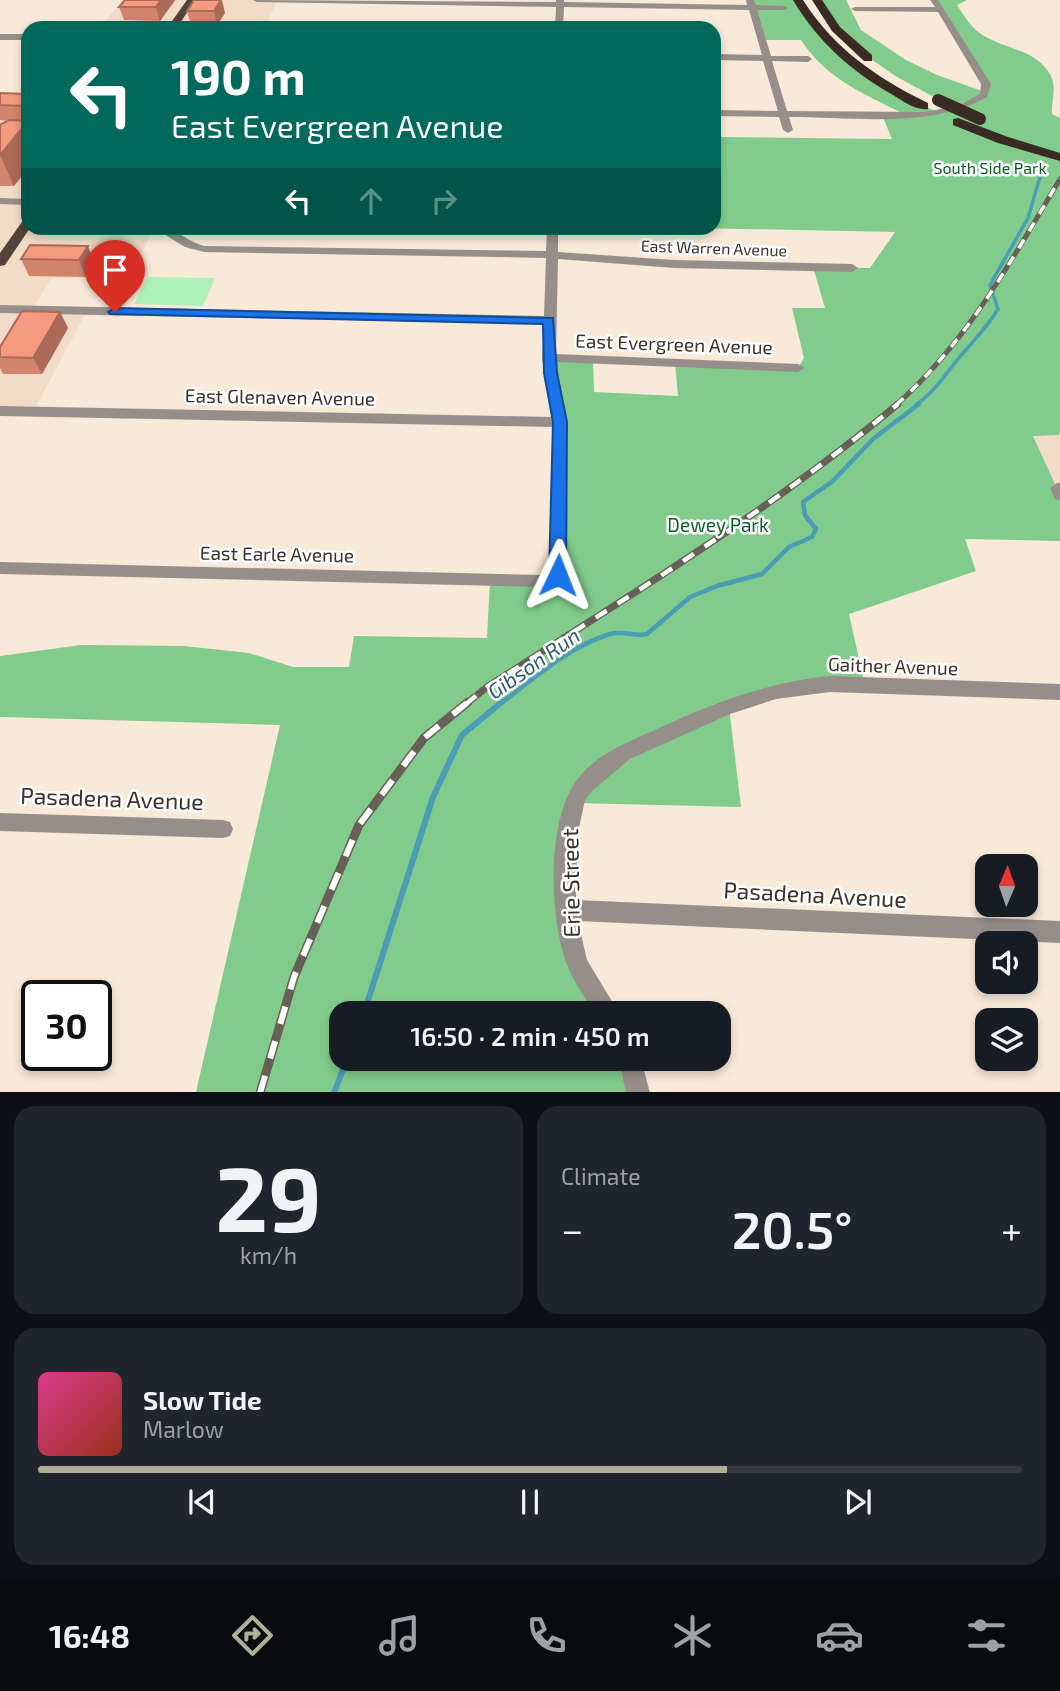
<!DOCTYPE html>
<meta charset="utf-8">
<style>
body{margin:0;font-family:"Exo 2",sans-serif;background:#20242c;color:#f1f3f6;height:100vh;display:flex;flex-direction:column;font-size:26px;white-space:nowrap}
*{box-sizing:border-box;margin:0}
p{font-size:23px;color:#9ea1a6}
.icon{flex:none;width:38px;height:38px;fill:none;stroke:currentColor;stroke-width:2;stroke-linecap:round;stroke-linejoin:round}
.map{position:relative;height:1092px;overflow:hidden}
.drawer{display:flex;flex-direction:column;gap:14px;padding:14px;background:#0d0f14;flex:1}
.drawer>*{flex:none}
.guide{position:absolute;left:21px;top:21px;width:700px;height:214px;border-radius:21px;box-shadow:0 4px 10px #0003;background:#00695c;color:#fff;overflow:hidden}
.needle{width:46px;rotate:2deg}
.buttons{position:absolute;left:975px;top:854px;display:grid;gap:14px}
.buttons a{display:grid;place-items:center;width:63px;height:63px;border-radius:14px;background:#171b24;box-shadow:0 4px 10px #0003;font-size:35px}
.speed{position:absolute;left:21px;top:980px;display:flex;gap:14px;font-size:35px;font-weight:700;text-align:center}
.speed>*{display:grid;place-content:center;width:91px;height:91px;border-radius:50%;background:#171b24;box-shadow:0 4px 10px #0003;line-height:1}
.speed .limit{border:4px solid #111;border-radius:10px;background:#fff;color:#111}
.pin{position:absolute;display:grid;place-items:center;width:60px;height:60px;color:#fff;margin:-72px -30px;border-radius:50% 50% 50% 0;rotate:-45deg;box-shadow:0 0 7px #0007}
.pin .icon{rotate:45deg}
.me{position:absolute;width:77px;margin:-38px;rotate:2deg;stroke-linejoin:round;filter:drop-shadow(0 0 5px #0008)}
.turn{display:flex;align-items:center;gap:24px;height:147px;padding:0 35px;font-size:32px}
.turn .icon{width:91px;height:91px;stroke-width:2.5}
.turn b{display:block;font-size:49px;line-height:60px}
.lanes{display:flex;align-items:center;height:66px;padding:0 35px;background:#0003;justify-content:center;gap:35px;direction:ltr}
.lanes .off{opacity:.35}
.big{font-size:52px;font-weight:600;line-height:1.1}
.drawer .widget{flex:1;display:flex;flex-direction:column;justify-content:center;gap:10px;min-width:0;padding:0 24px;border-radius:21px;background:#20242c}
.drawer .dial{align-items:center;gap:0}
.dial b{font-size:91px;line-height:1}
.song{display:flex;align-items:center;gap:21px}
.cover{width:84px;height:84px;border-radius:10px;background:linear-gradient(135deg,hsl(330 70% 55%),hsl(10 70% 35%))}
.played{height:7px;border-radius:4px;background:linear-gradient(90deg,#b1ae98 70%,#363941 70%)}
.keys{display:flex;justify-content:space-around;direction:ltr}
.heat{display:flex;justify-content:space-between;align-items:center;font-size:38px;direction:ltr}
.drawer .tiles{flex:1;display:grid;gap:14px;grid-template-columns:1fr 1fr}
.widget:last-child{grid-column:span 2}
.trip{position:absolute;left:329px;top:1001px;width:402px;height:70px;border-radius:21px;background:#171b24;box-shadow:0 4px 10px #0003;font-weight:600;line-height:70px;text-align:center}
.menu{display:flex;height:112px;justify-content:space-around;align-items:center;background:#090b0e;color:#9ea1a6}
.menu .icon{width:49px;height:49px}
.menu .selected{color:#b1ae98}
.menu b{font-size:32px;color:#f1f3f6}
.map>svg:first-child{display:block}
</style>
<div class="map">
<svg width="1060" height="1093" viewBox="0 0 1060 1093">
<rect width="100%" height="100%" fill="#f9e9d9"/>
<g fill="#f2dcc7">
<polygon points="122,0 278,0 264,28 100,28"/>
<polygon points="0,101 28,102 28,228 154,228 130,278 52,278 32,309 87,311 33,412 0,411"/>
<polygon points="1060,431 1060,495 1033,435 1059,435"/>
</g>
<polygon fill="#aff2b7" points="148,277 214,278 215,278 203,306 134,304"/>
<path fill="#81cc8c" d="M 750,0 L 798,0 L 816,29 L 908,98 L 939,113 L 956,109 L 897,77 L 859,51 L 817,0 L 846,0 L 861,30 L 906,60 L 937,75 L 985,92 L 986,88 L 934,0 L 967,0 L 957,5 C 963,14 969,24 977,31 C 1000,50 1035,46 1051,76 C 1057,89 1051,102 1052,114 L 1060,118 L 1060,431 L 1059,435 L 1033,436 L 1060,495 L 1060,541 L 965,539 L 976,571 L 849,614 L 865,686 L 830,684 L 729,707 L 741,807 L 575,803 L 567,835 L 584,977 L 608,1013 L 341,1013 L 341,1059 L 630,1059 L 638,1092 L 196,1092 L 280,725 L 0,717 L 0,656 L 81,645 L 184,646 L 249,653 L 293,667 L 349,667 L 354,636 L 487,638 L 490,580 L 553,578 L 560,422 L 549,358 L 593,360 L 594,392 L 678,396 L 675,363 L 798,368 L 804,358 L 792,308 L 825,308 L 813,267 L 870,268 L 895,232 L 695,228 L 714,228 L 714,137 L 892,139 L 882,115 L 906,115 C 866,95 826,79 801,40 L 761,40 Z"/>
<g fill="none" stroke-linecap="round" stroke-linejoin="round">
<path stroke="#4a9db5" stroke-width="3.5" d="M 916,405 C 938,389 947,371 964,352 C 977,337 988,326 998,309 L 990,285 L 1028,218 L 1040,177"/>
<path stroke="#4a9db5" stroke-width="4.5" d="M 500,704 C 534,679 568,647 610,634 C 623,630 634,637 647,634 L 690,597 L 717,586 L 762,574 L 789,547 L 812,537 L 816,529 L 805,515 L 803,502 L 833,481 L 873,439 L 919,404"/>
<g stroke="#4a9db5" stroke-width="6">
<polyline points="364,1013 433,797 462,735 502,702"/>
<polyline points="334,1093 347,1059"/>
</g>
<g fill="#968f89" fill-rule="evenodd">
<path d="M 253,0 L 556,2 L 556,0 L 564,0 L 564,2 L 747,5 L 746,0 L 754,0 L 756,5 L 784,6 L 788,8 L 784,10 L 757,10 L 771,56 L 808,56 L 812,59 L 808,62 L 772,61 L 787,111 L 925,112 L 960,105 L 980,94 L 981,84 L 938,12 L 855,11 L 851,9 L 855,7 L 935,7 L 930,0 L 938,0 L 991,84 L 987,97 C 931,129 853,117 789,117 L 793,130 L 788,133 L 783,130 L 779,117 L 714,116 L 714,110 L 778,111 L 763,61 L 714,60 L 714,54 L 762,55 L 749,10 L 564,7 L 563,28 L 555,28 L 556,7 L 257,2 Z"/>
<rect x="0" y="34" width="28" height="6"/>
<polygon points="0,198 28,199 28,205 0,204"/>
<path d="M 154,228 C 173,226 186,241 204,246 L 546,251 L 547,228 L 558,228 L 558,252 L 674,260 L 852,264 L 858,268 L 852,272 L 674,268 L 558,259 L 556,354 L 798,364 L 805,368 L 798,372 L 556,362 L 567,422 L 566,575 C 562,582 552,585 544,587 L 0,574 L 0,562 L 543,575 L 550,572 L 553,427 L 0,416 L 0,406 L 552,417 L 542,358 L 544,324 L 0,313 L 0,305 L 544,316 L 546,258 L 204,252 L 185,247 Z"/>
<polygon points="1057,483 1060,483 1060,500 1055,499 1050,488"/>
<path d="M 830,676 L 1060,684 L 1060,700 L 830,692 L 776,699 L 730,714 L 630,759 L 593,790 L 585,800 L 578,832 L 576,900 L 1060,921 L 1060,943 L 578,921 L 587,960 L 619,1013 L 595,1013 C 584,997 573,981 566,962 C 549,915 546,815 580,776 C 600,752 630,741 657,729 C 713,703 768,682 830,676 Z"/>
<polygon points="0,813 223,820 230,822 233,829 230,836 223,838 0,831"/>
<polygon points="619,1059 641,1059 650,1093 626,1093"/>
</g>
<g fill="#51443b" fill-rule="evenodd">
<polygon points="187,0 195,0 177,28 167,28"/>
<polygon points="28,218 28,228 30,228 5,265 0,266 0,253 24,219"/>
</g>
<g fill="#392b21" fill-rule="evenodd">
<path d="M 793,0 L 803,0 C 834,49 877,78 928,103 L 928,109 C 916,111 903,101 893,95 C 851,71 818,42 793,0 Z"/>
<polygon points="812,0 822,0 840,27 872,55 872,61 864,61 832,31"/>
<polygon points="958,118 1008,137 1060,153 1060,161 998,143 953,125 953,119"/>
</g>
<g stroke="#686057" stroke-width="5">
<path id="rail-far2" d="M 896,405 C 968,341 1011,261 1060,179"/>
</g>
<g stroke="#686057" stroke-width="7">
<path id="rail-far1" d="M 466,704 L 487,687 C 627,597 770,511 898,404"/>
</g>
<g stroke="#686057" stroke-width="9">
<polyline id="rail" points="260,1093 294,977 359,825 424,738 468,702"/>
</g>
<use href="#rail-far2" stroke="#fff" stroke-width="3.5" stroke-dasharray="10" stroke-linecap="butt"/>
<use href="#rail-far1" stroke="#fff" stroke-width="4.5" stroke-dasharray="13" stroke-linecap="butt"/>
<use href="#rail" stroke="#fff" stroke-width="6" stroke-dasharray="18" stroke-linecap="butt"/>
<polyline stroke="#392b21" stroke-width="12" points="938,100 980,119"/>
</g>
<g fill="#d3846d">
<polygon points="175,0 160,21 124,20 119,7"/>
<polygon points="194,0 225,13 217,25 191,25 187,11"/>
<polygon points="0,93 28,94 28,168 14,186 0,186 0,125 8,121 0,120"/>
<polygon points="30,245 94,262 86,277 29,276 21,259"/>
<polygon points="60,312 68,328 42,374 3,374 0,368 0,347"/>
</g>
<g fill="#ac6b59">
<polygon points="161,0 175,0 160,21 156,7"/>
<polygon points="221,0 222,0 225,13 217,25 214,11"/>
<polygon points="28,121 28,168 14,186 0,155"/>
<polygon points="88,246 94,262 86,277 79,260"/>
<polygon points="60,312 68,328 42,374 33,358"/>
</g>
<g fill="#f5997f" stroke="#ac6b59" stroke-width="2">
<polygon points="125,0 161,0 156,7 119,7"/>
<polygon points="194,0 221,0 214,11 187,11"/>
<polygon points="86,24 136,24 133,28 82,28"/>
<polygon points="0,93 28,94 28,103 25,106 0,105"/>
<polygon points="9,120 28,121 0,155 0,125"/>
<polygon points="30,245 88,246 79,260 21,259"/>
<polygon points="22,311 60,312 33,358 0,357 0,347"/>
</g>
<polygon fill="#1a73e8" stroke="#114b97" stroke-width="2" points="115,308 553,318 557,373 567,422 566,575 563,580 558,581 549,575 553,422 544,373 543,324 110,314 108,312"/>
<g text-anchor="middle" stroke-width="5" stroke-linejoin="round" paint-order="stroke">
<g font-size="16" fill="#0c6026" stroke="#fff">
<text x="990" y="174">South Side Park</text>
</g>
<g font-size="16" fill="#39332d" stroke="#fff">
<text transform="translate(714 248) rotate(2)" y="6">East Warren Avenue</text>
</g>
<g font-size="19" fill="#39332d" stroke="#fff">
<text transform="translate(674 344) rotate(2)" y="7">East Evergreen Avenue</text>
<text transform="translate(280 397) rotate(1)" y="7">East Glenaven Avenue</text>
<text transform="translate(277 554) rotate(1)" y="7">East Earle Avenue</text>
<text transform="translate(893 666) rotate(2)" y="7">Gaither Avenue</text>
</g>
<g font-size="19" fill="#0c6026" stroke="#fff">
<text x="718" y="532">Dewey Park</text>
</g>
<g font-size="21" font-style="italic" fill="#2a5b6b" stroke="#fff">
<text transform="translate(534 664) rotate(-35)" y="7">Gibson Run</text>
</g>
<g font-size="23" fill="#39332d" stroke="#fff">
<text transform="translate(112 799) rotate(2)" y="8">Pasadena Avenue</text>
<text transform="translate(571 883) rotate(-91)" y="8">Erie Street</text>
<text transform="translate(815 895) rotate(3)" y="8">Pasadena Avenue</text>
</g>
</g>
</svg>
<div class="buttons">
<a><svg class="needle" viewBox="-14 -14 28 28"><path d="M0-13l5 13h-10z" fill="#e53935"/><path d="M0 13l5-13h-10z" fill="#9ea1a6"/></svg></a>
<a><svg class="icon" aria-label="sound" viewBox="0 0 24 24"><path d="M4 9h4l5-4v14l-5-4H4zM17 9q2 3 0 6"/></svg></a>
<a><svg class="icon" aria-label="layers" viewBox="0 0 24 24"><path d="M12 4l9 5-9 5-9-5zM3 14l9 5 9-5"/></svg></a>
</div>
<div class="speed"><div class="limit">30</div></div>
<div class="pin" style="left:115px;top:312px;background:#d93025"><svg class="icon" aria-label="arrive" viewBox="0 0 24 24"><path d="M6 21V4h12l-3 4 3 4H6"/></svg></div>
<svg class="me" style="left:558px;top:575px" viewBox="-20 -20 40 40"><path d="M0-17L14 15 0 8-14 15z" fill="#1a73e8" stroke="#fff" stroke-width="4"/></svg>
<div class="trip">16:50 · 2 min · 450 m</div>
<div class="guide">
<div class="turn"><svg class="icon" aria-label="left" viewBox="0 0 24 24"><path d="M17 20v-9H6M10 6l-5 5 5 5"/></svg><div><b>190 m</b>East Evergreen Avenue</div></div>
<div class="lanes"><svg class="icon" aria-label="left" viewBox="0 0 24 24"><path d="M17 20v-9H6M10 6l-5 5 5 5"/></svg><svg class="icon off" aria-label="ahead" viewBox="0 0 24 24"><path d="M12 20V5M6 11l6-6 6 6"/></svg><svg class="icon off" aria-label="right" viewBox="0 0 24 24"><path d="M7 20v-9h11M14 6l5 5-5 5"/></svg></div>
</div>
</div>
<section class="drawer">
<div class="tiles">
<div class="widget dial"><b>29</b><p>km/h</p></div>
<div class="widget"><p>Climate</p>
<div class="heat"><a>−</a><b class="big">20.5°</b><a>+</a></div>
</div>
<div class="widget">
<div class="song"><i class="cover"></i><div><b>Slow Tide</b><p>Marlow</p></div></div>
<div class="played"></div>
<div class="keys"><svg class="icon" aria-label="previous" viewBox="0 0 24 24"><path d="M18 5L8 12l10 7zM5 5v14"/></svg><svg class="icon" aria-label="pause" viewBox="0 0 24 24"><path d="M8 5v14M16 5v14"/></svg><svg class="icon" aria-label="next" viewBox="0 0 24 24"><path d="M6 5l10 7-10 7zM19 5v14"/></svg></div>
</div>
</div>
</section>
<nav class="menu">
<b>16:48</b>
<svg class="icon selected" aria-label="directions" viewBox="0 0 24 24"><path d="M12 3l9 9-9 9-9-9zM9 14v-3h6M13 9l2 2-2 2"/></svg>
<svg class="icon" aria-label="music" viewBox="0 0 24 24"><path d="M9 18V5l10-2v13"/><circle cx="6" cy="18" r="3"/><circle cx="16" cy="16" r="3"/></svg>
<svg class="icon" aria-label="phone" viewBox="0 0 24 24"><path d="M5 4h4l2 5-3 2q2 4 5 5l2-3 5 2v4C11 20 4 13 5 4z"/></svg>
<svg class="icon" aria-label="climate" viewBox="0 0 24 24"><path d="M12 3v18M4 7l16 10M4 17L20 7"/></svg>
<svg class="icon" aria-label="car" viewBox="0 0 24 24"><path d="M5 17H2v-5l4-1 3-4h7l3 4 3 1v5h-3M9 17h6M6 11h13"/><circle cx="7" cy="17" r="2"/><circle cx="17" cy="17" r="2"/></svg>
<svg class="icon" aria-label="filters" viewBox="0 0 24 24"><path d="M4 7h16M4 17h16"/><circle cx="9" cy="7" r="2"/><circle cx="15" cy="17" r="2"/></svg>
</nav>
